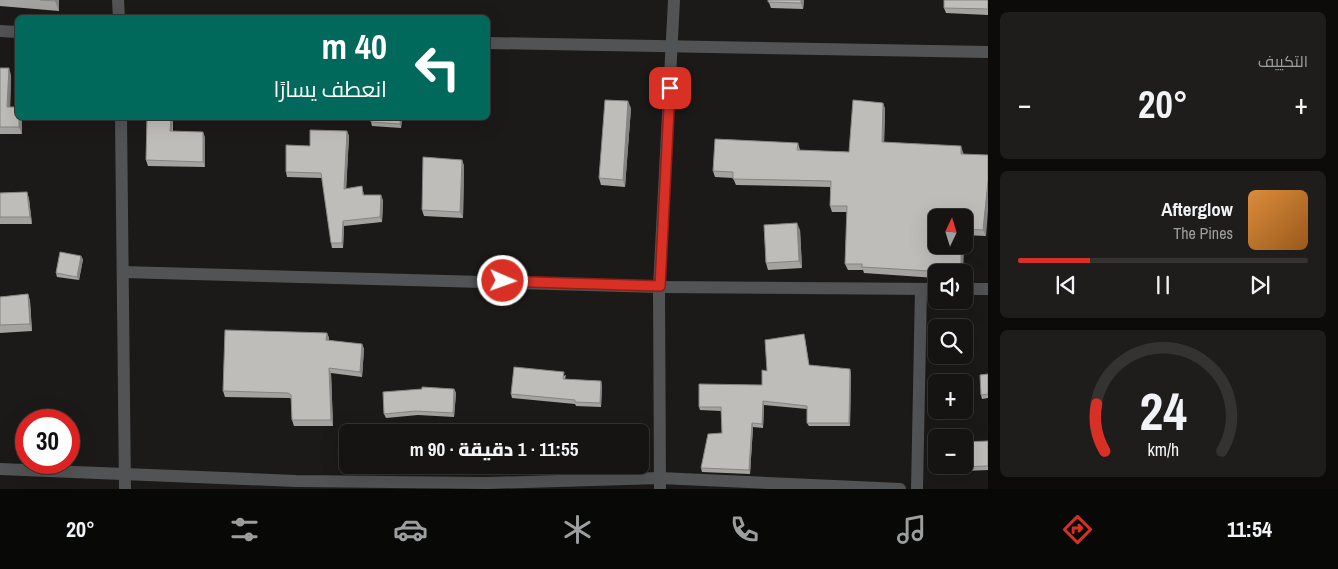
<!DOCTYPE html>
<html lang="ar">
<meta charset="utf-8">
<style>
body{margin:0;font-family:"Archivo Narrow",Cairo,sans-serif;background:#1e1d1b;color:#f1f3f6;direction:rtl;height:100vh;display:flex;flex-direction:column;font-size:19px;white-space:nowrap}
*{box-sizing:border-box;margin:0}
p{font-size:16px;color:#9d9e9f}
.icon{flex:none;width:28px;height:28px;fill:none;stroke:currentColor;stroke-width:2;stroke-linecap:round;stroke-linejoin:round}
.map{position:relative;flex:1;overflow:hidden;direction:ltr}
.panel{display:flex;flex-direction:column;gap:12px;padding:12px;background:#0c0b0a;width:350px}
.panel>*{flex:none}
.top-card{position:absolute;left:15px;top:15px;width:475px;height:105px;border-radius:8px;box-shadow:0 5px 20px #0002,0 0 0 1px #343332;direction:rtl;background:#00695c;color:#fff;overflow:hidden}
.needle{width:32px;rotate:4deg}
.buttons{position:absolute;left:928px;top:209px;display:grid;gap:10px}
.buttons a{display:grid;place-items:center;width:45px;height:45px;border-radius:8px;background:#151412;box-shadow:0 5px 20px #0002,0 0 0 1px #343332;font-size:25px}
.speed{position:absolute;left:15px;top:409px;display:flex;gap:10px;font-size:25px;font-weight:700;text-align:center}
.speed>*{display:grid;place-content:center;width:65px;height:65px;border-radius:50%;background:#151412;box-shadow:0 5px 20px #0002,0 0 0 1px #343332;line-height:1}
.speed .limit{border:8px solid #d22;background:#fff;color:#111}
.pin{position:absolute;display:grid;place-items:center;width:42px;height:42px;color:#fff;margin:-21px;border-radius:10px;box-shadow:0 2px 8px #0006}
.me{position:absolute;width:55px;margin:-28px;rotate:92deg;stroke-linejoin:round;filter:drop-shadow(0 0 4px #0008)}
.turn{display:flex;align-items:center;gap:18px;height:105px;padding:0 20px;font-size:22px}
.turn .icon{width:65px;height:65px;stroke-width:2.5}
.turn b{display:block;font-size:35px;line-height:42px}
.big{font-size:38px;font-weight:800;line-height:1.1}
.panel .tile{flex:1;display:flex;flex-direction:column;justify-content:center;gap:8px;min-width:0;padding:0 18px;border-radius:8px;background:#1e1d1b}
.panel .dial{align-items:center;gap:0}
.dial svg{height:130px;overflow:visible;fill:none;stroke:#343332;stroke-width:7;stroke-linecap:round;text-anchor:middle}
.dial text{fill:#f1f3f6;stroke:none}
.song{display:flex;align-items:center;gap:15px}
.cover{width:60px;height:60px;border-radius:8px;background:linear-gradient(135deg,hsl(30 70% 55%),hsl(30 70% 35%))}
.played{height:5px;border-radius:2px;background:linear-gradient(90deg,#d93025 25%,#343332 25%)}
.keys{display:flex;justify-content:space-around;direction:ltr}
.heat{display:flex;justify-content:space-between;align-items:center;font-size:28px;direction:ltr}
.trip{position:absolute;left:339px;top:424px;width:310px;height:50px;border-radius:8px;background:#151412;box-shadow:0 5px 20px #0002,0 0 0 1px #343332;font-weight:800;line-height:50px;text-align:center;direction:rtl}
.menu{display:flex;height:80px;justify-content:space-around;align-items:center;background:#080807;color:#9d9e9f}
.menu .icon{width:35px;height:35px}
.menu .active{color:#d93025}
.menu b{font-size:22px;color:#f1f3f6}
main{display:flex;flex:1;min-height:0}
.map>svg:first-child{display:block}
</style>
<main>
<section class="panel">
<div class="tile"><p>التكييف</p>
<div class="heat"><a>−</a><b class="big">20°</b><a>+</a></div>
</div>
<div class="tile">
<div class="song"><i class="cover"></i><div><b>Afterglow</b><p>The Pines</p></div></div>
<div class="played"></div>
<div class="keys"><svg class="icon" aria-label="previous" viewBox="0 0 24 24"><path d="M18 5L8 12l10 7zM5 5v14"/></svg><svg class="icon" aria-label="pause" viewBox="0 0 24 24"><path d="M8 5v14M16 5v14"/></svg><svg class="icon" aria-label="next" viewBox="0 0 24 24"><path d="M6 5l10 7-10 7zM19 5v14"/></svg></div>
</div>
<div class="tile dial"><svg viewBox="0 0 100 80">
<path d="M14 69A42 42 0 1 1 86 69"/>
<path d="M14 69A42 42 0 0 1 9 40" stroke="#d93025"/>
<text x="50" y="56" font-size="32" font-weight="700">24</text>
<text x="50" y="72" font-size="11">km/h</text>
</svg></div>
</section>
<div class="map">
<svg width="988" height="489" viewBox="0 0 988 489">
<rect width="100%" height="100%" fill="#1c1a18"/>
<g fill="none" stroke-linecap="round" stroke-linejoin="round">
<g stroke="#525354" stroke-width="12">
<polyline points="118,0 119,18"/>
<polyline points="0,31 18,32"/>
<polyline points="488,43 988,52"/>
<polyline points="121,118 125,489"/>
<polyline points="123,272 659,287 936,289"/>
<polyline points="964,289 988,289"/>
<polyline points="0,469 296,481 487,483 660,478 900,489"/>
<polyline points="660,489 659,287 674,0"/>
<polyline points="917,489 921,289"/>
</g>
</g>
<g fill="#a4a39f" fill-rule="evenodd">
<polygon points="0,0 59,0 59,11 0,6"/>
<polygon points="768,0 804,0 803,9 771,8"/>
<polygon points="988,0 988,15 946,13 944,8"/>
<polygon points="0,68 11,75 10,107 18,107 22,134 0,134"/>
<path d="M 883,103 L 885,109 L 884,142 L 963,152 L 986,236 L 964,235 L 963,272 L 936,272 L 936,278 L 864,273 L 863,270 L 848,270 L 845,264 L 847,212 L 832,212 L 830,206 L 830,187 L 736,185 L 733,178 L 715,177 L 713,171 L 798,143 L 800,150 L 849,152 ZM 964,218 L 964,245 L 936,245 Z"/>
<polygon points="631,108 625,187 601,185 599,178"/>
<polygon points="147,118 173,118 173,131 205,137 205,167 148,166 146,160"/>
<polygon points="371,118 402,118 401,128 372,126 371,122"/>
<polygon points="347,131 349,136 346,188 363,191 364,195 383,200 382,222 344,226 343,248 332,248 331,243 322,178 287,177 286,172 310,146"/>
<polygon points="462,160 464,166 463,218 424,216 422,210"/>
<polygon points="27,192 29,199 32,224 0,224 0,193"/>
<polygon points="800,230 802,268 768,270 766,263"/>
<polygon points="83,259 79,280 57,277 56,273"/>
<polygon points="28,294 30,301 32,331 0,333 0,297"/>
<polygon points="327,333 329,338 329,341 362,344 364,349 362,377 331,373 333,426 294,426 292,420 291,399 290,398 225,397 223,391"/>
<polygon points="805,338 809,365 851,373 850,426 809,426 807,423 807,409 764,405 763,428 753,427 750,474 702,472 701,468 722,433 721,411 700,410 699,407 762,385 767,371"/>
<polygon points="988,374 988,398 982,399 981,395"/>
<polygon points="566,375 565,379 602,385 601,407 576,406 575,404 512,398 511,394"/>
<polygon points="422,389 454,389 456,393 454,417 418,415 386,418 384,414"/>
<polygon points="988,441 988,470 964,471 963,467"/>
</g>
<g fill="#868482">
<polygon points="55,0 59,0 59,11 55,1"/>
<polygon points="801,0 804,0 803,9 801,3"/>
<polygon points="9,68 11,75 10,113 7,107"/>
<polygon points="628,101 631,108 625,187 623,180"/>
<polygon points="883,103 885,109 884,148 882,142"/>
<polygon points="19,118 22,118 22,134 19,127"/>
<polygon points="171,118 173,118 172,136 170,131"/>
<polygon points="400,118 402,118 401,128 400,124"/>
<polygon points="347,131 349,136 346,193 344,189"/>
<polygon points="203,132 205,137 205,167 203,162"/>
<polygon points="961,146 963,152 963,160 961,154"/>
<polygon points="462,160 464,166 463,218 460,212"/>
<polygon points="988,181 988,211 986,236 983,230"/>
<polygon points="27,192 29,199 32,224 30,217"/>
<polygon points="381,195 383,200 382,222 380,217"/>
<polygon points="343,221 344,226 343,248 342,243"/>
<polygon points="797,223 800,230 802,268 799,261"/>
<polygon points="964,233 964,235 963,272 961,272 961,245 964,245"/>
<polygon points="81,256 83,259 79,280 77,277"/>
<polygon points="28,294 30,301 32,331 30,324"/>
<polygon points="327,333 329,338 328,346 326,340"/>
<polygon points="362,344 364,349 362,377 360,372"/>
<polygon points="329,368 331,373 333,426 331,420"/>
<polygon points="850,369 851,373 850,426 849,423"/>
<polygon points="601,381 602,385 601,407 600,403"/>
<polygon points="454,389 456,393 454,417 453,413"/>
<polygon points="763,401 764,405 763,428 762,424"/>
<polygon points="752,423 753,427 750,474 749,470"/>
</g>
<g fill="#bfbdb9" stroke="#868482">
<polygon points="40,0 55,0 55,1"/>
<polygon points="768,0 801,0 801,3 768,2"/>
<polygon points="944,0 988,0 988,9 944,8"/>
<polygon points="0,68 9,68 7,107 18,107 18,118 19,118 19,127 0,127"/>
<polygon points="605,100 628,101 623,180 599,178"/>
<polygon points="853,100 883,103 882,142 961,146 961,154 988,155 988,181 983,230 964,229 964,218 936,218 936,245 961,245 961,272 947,272 862,267 862,264 845,264 847,206 830,206 831,181 733,179 733,172 713,171 715,139 798,143 797,150 849,152"/>
<polygon points="147,118 171,118 170,131 203,132 203,162 146,160"/>
<polygon points="371,118 400,118 400,124 371,122"/>
<polygon points="310,130 347,131 344,189 362,186 363,195 381,195 380,217 343,221 342,243 331,243 321,173 286,172 286,145 310,146"/>
<polygon points="423,157 462,160 460,212 422,210"/>
<polygon points="27,192 30,217 0,217 0,193"/>
<polygon points="797,223 799,261 766,263 764,225"/>
<polygon points="60,252 81,256 77,277 56,273"/>
<polygon points="28,294 30,324 0,325 0,297"/>
<polygon points="225,330 327,333 326,340 362,344 360,372 329,368 331,420 292,420 291,395 288,393 223,391"/>
<polygon points="804,334 809,365 850,369 849,423 807,423 807,406 763,401 762,424 752,423 749,470 701,468 708,434 722,433 721,407 699,407 699,384 762,385 762,370 767,371 765,340"/>
<polygon points="514,367 564,372 563,379 601,381 600,403 575,402 575,400 511,394"/>
<polygon points="988,374 988,394 981,395 980,375"/>
<polygon points="422,387 454,389 453,413 416,411 384,414 383,392 422,389"/>
<polygon points="988,441 988,466 963,467 964,442"/>
</g>
<g fill="none" stroke-linecap="round" stroke-linejoin="round">
<g stroke="#8d1f18" stroke-width="12">
<polyline id="route" points="503,281 660,286 670,88"/>
</g>
<use href="#route" stroke="#d93025" stroke-width="9"/>
</g>
</svg>
<div class="buttons">
<a><svg class="needle" viewBox="-14 -14 28 28"><path d="M0-13l5 13h-10z" fill="#e53935"/><path d="M0 13l5-13h-10z" fill="#9d9e9f"/></svg></a>
<a><svg class="icon" aria-label="sound" viewBox="0 0 24 24"><path d="M4 9h4l5-4v14l-5-4H4zM17 9q2 3 0 6"/></svg></a>
<a><svg class="icon" aria-label="search" viewBox="0 0 24 24"><circle cx="10" cy="10" r="6"/><path d="M15 15l6 6"/></svg></a>
<a>+</a>
<a>−</a>
</div>
<div class="speed"><div class="limit">30</div></div>
<div class="pin" style="left:670px;top:88px;background:#d93025"><svg class="icon" aria-label="arrive" viewBox="0 0 24 24"><path d="M6 21V4h12l-3 4 3 4H6"/></svg></div>
<svg class="me" style="left:503px;top:281px" viewBox="-20 -20 40 40"><circle r="17" fill="#d93025" stroke="#fff" stroke-width="3"/><path d="M0-11L8 9 0 5-8 9z" fill="#fff"/></svg>
<div class="trip">11:55 · 1 دقيقة · 90 m</div>
<div class="top-card">
<div class="turn"><svg class="icon" aria-label="left" viewBox="0 0 24 24"><path d="M17 20v-9H6M10 6l-5 5 5 5"/></svg><div><b>40 m</b>انعطف يسارًا</div></div>
</div>
</div>
</main>
<nav class="menu">
<b>11:54</b>
<svg class="icon active" aria-label="directions" viewBox="0 0 24 24"><path d="M12 3l9 9-9 9-9-9zM9 14v-3h6M13 9l2 2-2 2"/></svg>
<svg class="icon" aria-label="music" viewBox="0 0 24 24"><path d="M9 18V5l10-2v13"/><circle cx="6" cy="18" r="3"/><circle cx="16" cy="16" r="3"/></svg>
<svg class="icon" aria-label="phone" viewBox="0 0 24 24"><path d="M5 4h4l2 5-3 2q2 4 5 5l2-3 5 2v4C11 20 4 13 5 4z"/></svg>
<svg class="icon" aria-label="climate" viewBox="0 0 24 24"><path d="M12 3v18M4 7l16 10M4 17L20 7"/></svg>
<svg class="icon" aria-label="car" viewBox="0 0 24 24"><path d="M5 17H2v-5l4-1 3-4h7l3 4 3 1v5h-3M9 17h6M6 11h13"/><circle cx="7" cy="17" r="2"/><circle cx="17" cy="17" r="2"/></svg>
<svg class="icon" aria-label="filters" viewBox="0 0 24 24"><path d="M4 7h16M4 17h16"/><circle cx="9" cy="7" r="2"/><circle cx="15" cy="17" r="2"/></svg>
<b>20°</b>
</nav>
